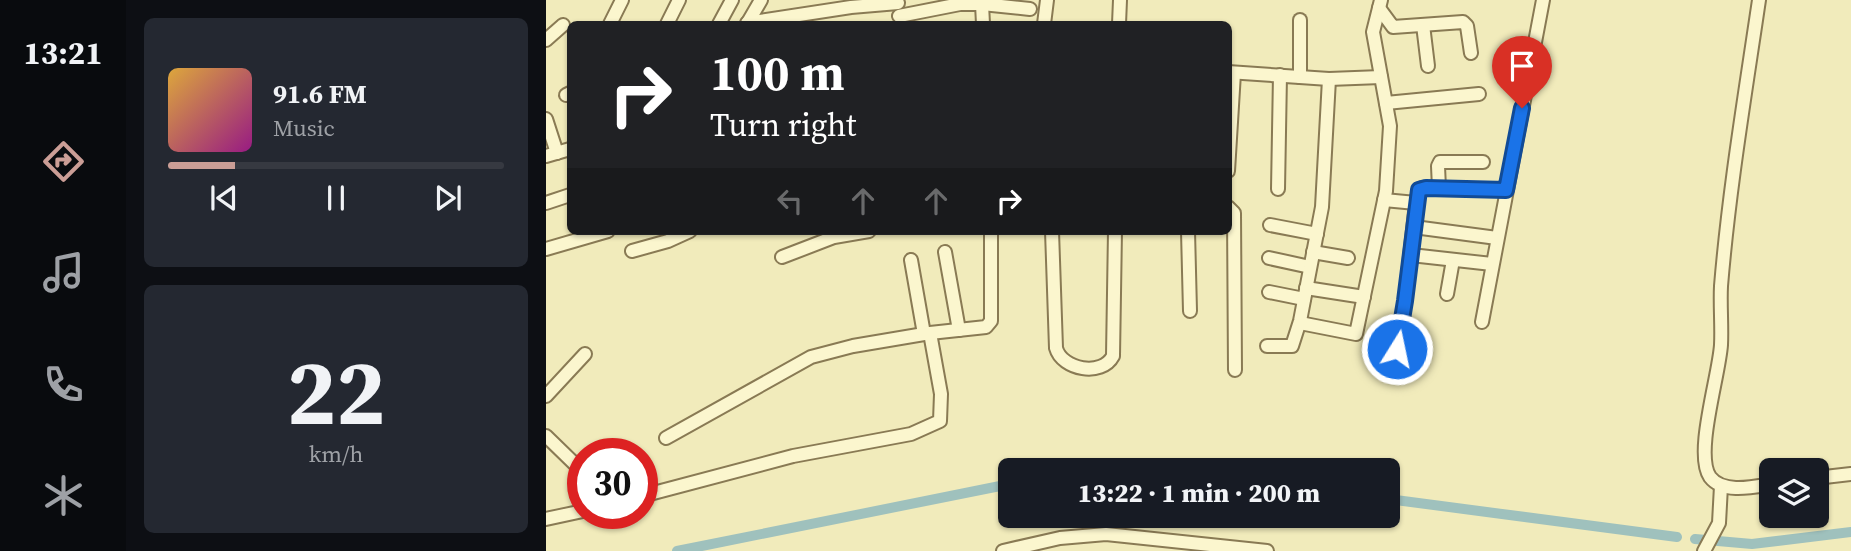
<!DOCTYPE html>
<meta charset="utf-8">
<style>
body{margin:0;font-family:"Source Serif 4",serif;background:#242831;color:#f1f3f6;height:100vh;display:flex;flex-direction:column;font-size:26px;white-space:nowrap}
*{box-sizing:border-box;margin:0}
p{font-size:23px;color:#9ea1a6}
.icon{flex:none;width:38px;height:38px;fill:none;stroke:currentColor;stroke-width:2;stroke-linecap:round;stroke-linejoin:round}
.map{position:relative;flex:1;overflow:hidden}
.panel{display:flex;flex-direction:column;gap:18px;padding:18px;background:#0d0f14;width:420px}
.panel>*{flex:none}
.guide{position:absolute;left:21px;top:21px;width:665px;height:214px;border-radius:10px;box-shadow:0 2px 5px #0004;background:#202124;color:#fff;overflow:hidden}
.fabs{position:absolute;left:1213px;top:458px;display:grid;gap:14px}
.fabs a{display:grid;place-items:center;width:70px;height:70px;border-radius:10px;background:#171b24;box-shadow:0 2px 5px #0004;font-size:35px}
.speed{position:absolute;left:21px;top:438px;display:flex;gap:14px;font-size:35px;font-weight:700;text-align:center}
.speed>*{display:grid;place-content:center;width:91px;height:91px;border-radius:50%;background:#171b24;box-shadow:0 2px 5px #0004;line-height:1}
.speed .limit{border:10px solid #d22;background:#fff;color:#111}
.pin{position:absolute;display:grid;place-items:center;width:60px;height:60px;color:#fff;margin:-72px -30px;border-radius:50% 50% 50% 0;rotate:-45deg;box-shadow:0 0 7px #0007}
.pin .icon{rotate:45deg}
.me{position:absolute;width:77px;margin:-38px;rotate:10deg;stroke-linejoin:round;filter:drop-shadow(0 0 5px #0008)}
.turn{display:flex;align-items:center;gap:24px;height:147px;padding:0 28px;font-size:32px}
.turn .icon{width:91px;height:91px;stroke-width:2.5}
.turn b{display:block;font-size:49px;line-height:60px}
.lanes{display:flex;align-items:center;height:66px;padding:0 28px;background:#0003;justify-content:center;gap:35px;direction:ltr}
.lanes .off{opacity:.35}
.panel .card{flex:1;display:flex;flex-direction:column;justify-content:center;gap:10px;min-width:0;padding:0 24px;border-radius:10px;background:#242831}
.panel .dial{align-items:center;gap:0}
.dial b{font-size:91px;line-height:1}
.song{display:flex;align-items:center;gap:21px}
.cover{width:84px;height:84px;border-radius:10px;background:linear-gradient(135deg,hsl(40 70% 55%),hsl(310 70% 35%))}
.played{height:7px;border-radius:4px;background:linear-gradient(90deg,#cb9e96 20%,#363941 20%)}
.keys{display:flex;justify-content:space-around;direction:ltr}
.trip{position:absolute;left:452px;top:458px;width:402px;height:70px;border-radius:10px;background:#171b24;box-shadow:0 2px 5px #0004;font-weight:800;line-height:70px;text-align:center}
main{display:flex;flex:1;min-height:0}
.menu{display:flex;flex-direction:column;width:126px;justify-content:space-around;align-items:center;background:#090b0e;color:#9ea1a6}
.menu .icon{width:49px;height:49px}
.menu .selected{color:#cb9e96}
.menu b{font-size:32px;color:#f1f3f6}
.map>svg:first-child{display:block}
</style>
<main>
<nav class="menu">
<b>13:21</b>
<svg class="icon selected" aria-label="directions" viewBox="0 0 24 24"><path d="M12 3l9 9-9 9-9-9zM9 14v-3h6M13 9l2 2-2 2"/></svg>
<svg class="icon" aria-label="music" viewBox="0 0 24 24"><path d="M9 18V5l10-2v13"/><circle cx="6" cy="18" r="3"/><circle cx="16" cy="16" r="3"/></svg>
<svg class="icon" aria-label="phone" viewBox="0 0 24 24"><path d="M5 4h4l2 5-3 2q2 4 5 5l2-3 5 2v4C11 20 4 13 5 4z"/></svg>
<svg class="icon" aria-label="climate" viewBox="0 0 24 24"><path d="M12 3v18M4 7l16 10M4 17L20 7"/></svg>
</nav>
<section class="panel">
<div class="card">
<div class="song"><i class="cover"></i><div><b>91.6 FM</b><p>Music</p></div></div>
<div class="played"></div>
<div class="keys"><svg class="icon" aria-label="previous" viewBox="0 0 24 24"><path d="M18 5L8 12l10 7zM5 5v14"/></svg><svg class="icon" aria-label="pause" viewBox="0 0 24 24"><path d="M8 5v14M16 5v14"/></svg><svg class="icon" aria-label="next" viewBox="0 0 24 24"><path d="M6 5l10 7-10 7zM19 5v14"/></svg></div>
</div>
<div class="card dial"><b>22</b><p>km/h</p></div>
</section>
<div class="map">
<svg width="1305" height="551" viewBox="0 0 1305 551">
<rect width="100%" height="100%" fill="#f1ebbb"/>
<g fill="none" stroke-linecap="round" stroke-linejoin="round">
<g stroke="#9fc1bd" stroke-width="10">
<polyline points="531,471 560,465 620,471"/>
<polyline points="842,499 1131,537"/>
<polyline points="1149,539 1206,544 1305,532"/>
<polyline points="131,551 464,484"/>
</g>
<g stroke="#897a54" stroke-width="16">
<g id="minor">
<path d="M 1213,0 C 1199,95 1183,190 1175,286 C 1174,306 1176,326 1175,345 C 1173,376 1148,454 1164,477 C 1177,494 1207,487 1225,484"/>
<polyline points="436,4 437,24"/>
<polyline points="833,8 847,27 917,22 921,26 925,53"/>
<polyline points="353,16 414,4 436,4 484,9"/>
<polyline points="201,23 305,7 352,3"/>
<polyline points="64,24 76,0"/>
<polyline points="121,24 133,0"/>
<polyline points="173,24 186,0"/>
<polyline points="201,24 215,0"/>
<polyline points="498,24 501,0"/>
<polyline points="573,24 574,0"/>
<polyline points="877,25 882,66"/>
<polyline points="0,40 17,25"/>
<polyline points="682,72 783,79 835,77"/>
<polyline points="754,77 754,20"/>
<polyline points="20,95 24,93"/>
<polyline points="840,103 933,94"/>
<polyline points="0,119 11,153"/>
<polyline points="0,156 24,149"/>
<polyline points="682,171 688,73"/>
<polyline points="893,188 892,166 894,162 937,162"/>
<polyline points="732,189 734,75"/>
<polyline points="838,200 870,203 873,190 876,188 960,190"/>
<polyline points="0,203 24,195"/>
<polyline points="682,207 688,213 689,370"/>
<polyline points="724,225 771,234"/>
<polyline points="868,227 951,238"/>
<path d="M 506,231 L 510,348 C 516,370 556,377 567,356 L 569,231"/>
<polyline points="642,231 644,311"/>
<polyline points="0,249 62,231"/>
<polyline points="86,251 122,241 144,231"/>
<polyline points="399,252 413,330"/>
<polyline points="767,252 802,258"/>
<polyline points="865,255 946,264"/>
<polyline points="236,257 288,237 323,231"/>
<polyline points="723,258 764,267"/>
<polyline points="365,260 378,334"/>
<polyline points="760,288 818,297"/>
<polyline points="723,292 758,299"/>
<polyline points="901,294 907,260"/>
<polyline points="936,322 997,0"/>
<polyline points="754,323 810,334 840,191 844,126 827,32 835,0"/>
<polyline points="721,346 746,346 754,321 776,207 783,79"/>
<polyline points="846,372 859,301 870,203"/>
<polyline points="0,396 39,354"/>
<polyline points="0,436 37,472"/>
<polyline points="120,438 265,357 307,346 384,333 440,327 445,321 445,231"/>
<polyline points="1270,478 1305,474"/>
<polyline points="96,496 247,456 365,434 394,421 395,394 384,333"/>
<polyline points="0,519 37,511"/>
<polyline points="457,551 514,538 560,534 721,551"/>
<polyline points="1158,551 1173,523 1175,486"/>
</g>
</g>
<use href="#minor" stroke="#fbf6ce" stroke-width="12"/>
</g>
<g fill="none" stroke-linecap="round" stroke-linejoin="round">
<g stroke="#114b97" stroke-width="18">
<polyline id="route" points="851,349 859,301 873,190 880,188 960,190 976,108"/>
</g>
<use href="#route" stroke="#1a73e8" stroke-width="12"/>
</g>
</svg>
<div class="fabs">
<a><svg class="icon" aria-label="layers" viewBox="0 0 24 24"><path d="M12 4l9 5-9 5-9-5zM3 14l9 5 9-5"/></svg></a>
</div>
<div class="speed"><div class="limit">30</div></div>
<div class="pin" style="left:976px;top:108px;background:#d93025"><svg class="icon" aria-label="arrive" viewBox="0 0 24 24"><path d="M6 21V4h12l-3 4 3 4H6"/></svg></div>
<svg class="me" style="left:851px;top:349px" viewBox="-20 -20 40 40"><circle r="17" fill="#1a73e8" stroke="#fff" stroke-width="3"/><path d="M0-11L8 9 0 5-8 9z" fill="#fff"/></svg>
<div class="trip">13:22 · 1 min · 200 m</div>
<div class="guide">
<div class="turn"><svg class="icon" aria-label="right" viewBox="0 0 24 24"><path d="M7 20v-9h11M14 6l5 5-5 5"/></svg><div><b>100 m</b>Turn right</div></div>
<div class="lanes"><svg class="icon off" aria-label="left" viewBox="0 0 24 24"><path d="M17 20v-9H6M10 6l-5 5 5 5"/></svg><svg class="icon off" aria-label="ahead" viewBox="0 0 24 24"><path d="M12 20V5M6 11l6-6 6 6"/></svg><svg class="icon off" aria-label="ahead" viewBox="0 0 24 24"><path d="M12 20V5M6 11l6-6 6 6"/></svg><svg class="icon" aria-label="right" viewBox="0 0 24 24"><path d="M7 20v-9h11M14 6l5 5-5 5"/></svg></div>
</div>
</div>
</main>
